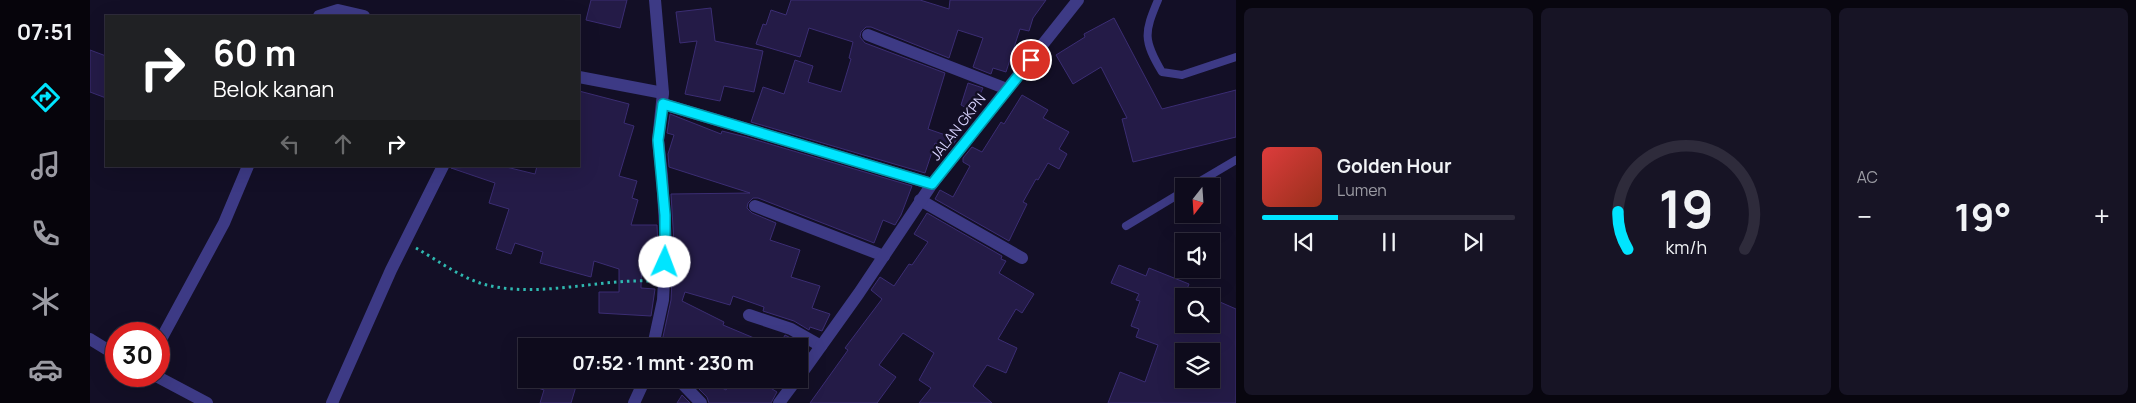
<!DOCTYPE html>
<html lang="id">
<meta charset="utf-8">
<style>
body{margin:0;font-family:Manrope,sans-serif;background:#171425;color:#f1f3f6;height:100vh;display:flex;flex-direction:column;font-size:19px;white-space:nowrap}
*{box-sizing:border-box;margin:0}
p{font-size:16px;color:#9b9ba3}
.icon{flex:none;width:28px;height:28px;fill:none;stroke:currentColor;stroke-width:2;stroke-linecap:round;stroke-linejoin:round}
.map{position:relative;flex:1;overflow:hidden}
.sheet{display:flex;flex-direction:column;gap:8px;padding:8px;background:#08060f;width:900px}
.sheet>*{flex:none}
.guide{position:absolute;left:15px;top:15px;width:475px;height:152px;border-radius:0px;box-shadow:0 5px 20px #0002,0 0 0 1px #2e2b3b;background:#202124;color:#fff;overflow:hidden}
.needle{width:32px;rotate:197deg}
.controls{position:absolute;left:1085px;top:178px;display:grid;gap:10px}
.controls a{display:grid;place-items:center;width:45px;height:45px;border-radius:0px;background:#0e0b1c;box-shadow:0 5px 20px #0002,0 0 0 1px #2e2b3b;font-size:25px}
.speed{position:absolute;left:15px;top:322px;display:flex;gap:10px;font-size:25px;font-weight:700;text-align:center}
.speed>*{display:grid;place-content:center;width:65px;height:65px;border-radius:50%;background:#0e0b1c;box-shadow:0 5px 20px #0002,0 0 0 1px #2e2b3b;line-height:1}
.speed .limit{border:8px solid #d22;background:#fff;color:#111}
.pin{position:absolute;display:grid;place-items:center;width:42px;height:42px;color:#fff;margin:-21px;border:2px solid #fff;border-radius:50%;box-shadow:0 1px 5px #0007}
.me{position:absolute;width:55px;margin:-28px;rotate:2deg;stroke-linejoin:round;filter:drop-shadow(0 0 4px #0008)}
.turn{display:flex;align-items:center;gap:18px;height:105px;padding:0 25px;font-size:22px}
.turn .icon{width:65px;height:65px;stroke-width:2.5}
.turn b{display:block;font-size:35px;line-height:42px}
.lanes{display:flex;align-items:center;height:48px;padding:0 25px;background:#0003;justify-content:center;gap:25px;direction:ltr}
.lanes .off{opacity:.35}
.big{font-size:38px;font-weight:700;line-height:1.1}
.sheet .tile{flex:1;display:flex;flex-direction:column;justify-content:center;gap:8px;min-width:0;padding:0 18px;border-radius:8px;background:#171425}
.sheet .dial{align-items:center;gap:0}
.dial svg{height:130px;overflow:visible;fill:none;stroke:#2e2b3b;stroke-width:7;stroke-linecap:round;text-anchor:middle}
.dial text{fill:#f1f3f6;stroke:none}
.song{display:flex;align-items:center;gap:15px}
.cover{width:60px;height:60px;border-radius:8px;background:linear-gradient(135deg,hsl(0 70% 55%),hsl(10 70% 35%))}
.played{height:5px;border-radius:2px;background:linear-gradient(90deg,#00e5ff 30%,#2e2b3b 30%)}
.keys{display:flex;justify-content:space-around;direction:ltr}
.heat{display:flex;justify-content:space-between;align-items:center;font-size:28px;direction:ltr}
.sheet .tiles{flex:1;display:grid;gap:8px;grid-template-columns:repeat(3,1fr)}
.trip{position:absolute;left:428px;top:338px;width:290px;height:50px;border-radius:0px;background:#0e0b1c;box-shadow:0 5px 20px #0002,0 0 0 1px #2e2b3b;font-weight:700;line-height:50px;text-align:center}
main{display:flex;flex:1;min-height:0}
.tab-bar{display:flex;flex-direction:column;width:90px;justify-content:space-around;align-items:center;background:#06040b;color:#9b9ba3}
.tab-bar .icon{width:35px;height:35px}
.tab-bar .current{color:#00e5ff}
.tab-bar b{font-size:22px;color:#f1f3f6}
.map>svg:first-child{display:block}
</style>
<main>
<nav class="tab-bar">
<b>07:51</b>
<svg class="icon current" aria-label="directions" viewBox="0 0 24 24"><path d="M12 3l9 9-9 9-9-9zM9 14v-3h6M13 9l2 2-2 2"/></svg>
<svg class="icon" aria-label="music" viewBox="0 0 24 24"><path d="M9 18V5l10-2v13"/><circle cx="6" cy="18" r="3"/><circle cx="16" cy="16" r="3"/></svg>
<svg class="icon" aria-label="phone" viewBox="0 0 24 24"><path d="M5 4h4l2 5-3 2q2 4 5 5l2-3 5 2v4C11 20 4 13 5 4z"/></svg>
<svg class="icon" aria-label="climate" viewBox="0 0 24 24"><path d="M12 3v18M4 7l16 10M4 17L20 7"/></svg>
<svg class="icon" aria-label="car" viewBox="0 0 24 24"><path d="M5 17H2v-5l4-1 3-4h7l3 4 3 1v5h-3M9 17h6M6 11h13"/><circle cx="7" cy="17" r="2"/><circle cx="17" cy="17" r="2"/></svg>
</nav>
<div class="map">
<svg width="1146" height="403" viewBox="0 0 1146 403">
<rect width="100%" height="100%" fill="#130f26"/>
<g fill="#241b47" stroke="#3b2d73" fill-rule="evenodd">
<polygon points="501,0 537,0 530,28 496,20"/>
<polygon points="701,0 830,0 859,9 860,0 956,0 943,18 939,31 930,29 916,72 903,68 901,74 883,67 893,38 868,30 859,58 781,27 776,27 771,32 770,37 775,43 855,73 838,129 867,139 859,150 845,143 835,173 661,122 673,87 694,94 705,60 723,66 718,82 751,92 761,59 759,58 763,42 719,28 710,57 666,44 673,24 676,25 681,10 696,15"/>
<polygon points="621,8 625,41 673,51 664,92 634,86 630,101 595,94 607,41 590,43 586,12"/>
<polygon points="1024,18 1072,109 1146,90 1146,137 1043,162 1032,119 1037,118 1011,67 983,84 966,55 995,37 994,34"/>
<polygon points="0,50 16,56 16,98 0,92"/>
<polygon points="878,83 893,88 882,111 871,105"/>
<polygon points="489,91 539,104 534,123 544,126 529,176 547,181 542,198 548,200 541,225 567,225 568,248 552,248 551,288 565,289 561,316 509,313 509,292 529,292 529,269 504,261 501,277 450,263 453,252 425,243 421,254 406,249 419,209 399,203 405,183 361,168 412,166 445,174 447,166 489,166"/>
<polygon points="932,95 958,110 953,118 979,132 969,149 977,154 969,169 958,163 948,180 946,179 933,202 937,204 919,241 845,199 850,190 863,197 880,166 873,162 873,158 882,147 892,152 911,122 914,124"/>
<polygon points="580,114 631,134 632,131 656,137 822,186 811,215 805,225 793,220 784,243 668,198 663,198 658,203 657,208 662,213 686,223 680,240 710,250 701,277 730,286 722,308 740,314 732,331 720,327 719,330 704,321 673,311 674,307 643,296 640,305 595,292 592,301 634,322 633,325 683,346 571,346 581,300 584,243 581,194 660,193 579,167 578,154 584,135 577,133"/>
<polygon points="837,213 912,256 911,259 916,261 909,273 944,294 932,313 926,309 908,339 927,348 916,373 897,365 883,386 902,403 829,403 841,388 829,380 844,353 813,333 789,365 806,377 787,403 720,403 758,350 755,348 792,299 781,290 790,277 804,286 819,264 822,265 838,242 824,234"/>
<path d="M 1029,265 L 1056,276 L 1059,268 L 1099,284 L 1085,320 L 1094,324 L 1110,329 L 1112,324 L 1121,324 L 1121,307 L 1127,309 L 1130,302 L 1146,309 L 1146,403 L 1018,403 L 1030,372 L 1055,382 L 1068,345 L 1046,337 L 1049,329 L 1041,326 L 1050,301 L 1046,300 L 1049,294 L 1021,283 ZM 1094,351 L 1121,351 L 1121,379 L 1094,379 Z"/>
<polygon points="695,335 712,344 711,346 689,346"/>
<polygon points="430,379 473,379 487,383 481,403 450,403 454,390 430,382"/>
<polygon points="602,379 615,379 636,390 643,379 666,379 687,392 681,403 619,403 617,397 601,381"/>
<polygon points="592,395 600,403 587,403"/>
</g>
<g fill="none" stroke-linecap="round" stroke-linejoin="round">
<path stroke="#2fb8b0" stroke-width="3" stroke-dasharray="2.5 4" stroke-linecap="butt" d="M 326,248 C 349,261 375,281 401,286 C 454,297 508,279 560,281"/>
<g stroke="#3d3a85" stroke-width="8">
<path d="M 1068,0 C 1054,33 1053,40 1072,72 L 1092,75 L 1146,57"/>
<polyline points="1102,186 1146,160"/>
<polyline points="1036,226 1094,191"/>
</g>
<g stroke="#3d3a85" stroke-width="12">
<polyline points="229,16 248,10 274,16"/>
<polyline points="778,35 917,89"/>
<polyline points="489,77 573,93"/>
<polyline points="573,104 842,184"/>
<polyline points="830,200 932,258"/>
<polyline points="665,206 794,256"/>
<polyline points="659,315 701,329 731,346"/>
<polyline points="0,339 26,355"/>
<polyline points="69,343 134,223 158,166"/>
<polyline points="563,346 573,300 576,243 572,176 568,140 573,93 565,0"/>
<polyline points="66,376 117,403"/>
<polyline points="709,377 769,293 842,184 988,0"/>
<polyline points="588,379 611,403"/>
<polyline points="242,403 301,270 353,166"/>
<polyline points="544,403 555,379"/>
<polyline points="689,403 707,379"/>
</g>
</g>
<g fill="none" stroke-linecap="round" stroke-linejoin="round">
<g stroke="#0095a6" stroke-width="12">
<polyline id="route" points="575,262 575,215 568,140 573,104 842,184 941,60"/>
</g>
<use href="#route" stroke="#00e5ff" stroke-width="9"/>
</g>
<g text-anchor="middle" stroke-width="5" stroke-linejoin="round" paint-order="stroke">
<g font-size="14" fill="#d9d4ff" stroke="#130f26">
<text transform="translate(868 127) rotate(-52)" y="5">JALAN GKPN</text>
</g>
</g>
</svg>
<div class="controls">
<a><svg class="needle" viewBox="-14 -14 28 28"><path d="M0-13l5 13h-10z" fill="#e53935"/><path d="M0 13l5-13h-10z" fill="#9b9ba3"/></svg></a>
<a><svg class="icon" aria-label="sound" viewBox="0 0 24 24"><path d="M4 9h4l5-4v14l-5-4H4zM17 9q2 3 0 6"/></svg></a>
<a><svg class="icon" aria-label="search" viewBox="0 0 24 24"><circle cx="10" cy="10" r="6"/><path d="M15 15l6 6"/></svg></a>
<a><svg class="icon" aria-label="layers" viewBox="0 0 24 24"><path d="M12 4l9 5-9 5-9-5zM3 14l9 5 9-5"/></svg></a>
</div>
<div class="speed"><div class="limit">30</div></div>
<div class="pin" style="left:941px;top:60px;background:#d93025"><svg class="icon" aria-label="arrive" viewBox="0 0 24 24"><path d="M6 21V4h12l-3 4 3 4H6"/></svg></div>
<svg class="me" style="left:575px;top:262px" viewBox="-20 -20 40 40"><circle r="19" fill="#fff"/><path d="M0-13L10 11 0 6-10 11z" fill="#00e5ff"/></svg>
<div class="trip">07:52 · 1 mnt · 230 m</div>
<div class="guide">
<div class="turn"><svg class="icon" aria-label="right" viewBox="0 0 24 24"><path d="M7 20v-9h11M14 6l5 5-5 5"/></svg><div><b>60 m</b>Belok kanan</div></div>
<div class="lanes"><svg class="icon off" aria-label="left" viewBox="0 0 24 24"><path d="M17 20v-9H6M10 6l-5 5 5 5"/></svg><svg class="icon off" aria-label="ahead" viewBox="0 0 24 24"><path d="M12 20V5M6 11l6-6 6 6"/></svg><svg class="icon" aria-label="right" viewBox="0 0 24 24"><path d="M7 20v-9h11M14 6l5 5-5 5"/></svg></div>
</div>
</div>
<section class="sheet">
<div class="tiles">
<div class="tile">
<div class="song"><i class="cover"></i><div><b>Golden Hour</b><p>Lumen</p></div></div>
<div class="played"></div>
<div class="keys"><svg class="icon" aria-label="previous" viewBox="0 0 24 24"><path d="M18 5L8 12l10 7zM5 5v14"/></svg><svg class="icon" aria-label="pause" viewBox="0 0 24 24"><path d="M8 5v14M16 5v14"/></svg><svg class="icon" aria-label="next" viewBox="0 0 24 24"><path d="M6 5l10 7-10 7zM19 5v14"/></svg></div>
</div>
<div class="tile dial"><svg viewBox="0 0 100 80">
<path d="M14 69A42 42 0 1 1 86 69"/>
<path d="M14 69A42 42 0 0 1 8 46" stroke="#00e5ff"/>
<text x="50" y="56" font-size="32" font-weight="700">19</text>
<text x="50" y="72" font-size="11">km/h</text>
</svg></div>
<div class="tile"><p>AC</p>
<div class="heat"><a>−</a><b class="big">19°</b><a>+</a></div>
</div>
</div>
</section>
</main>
